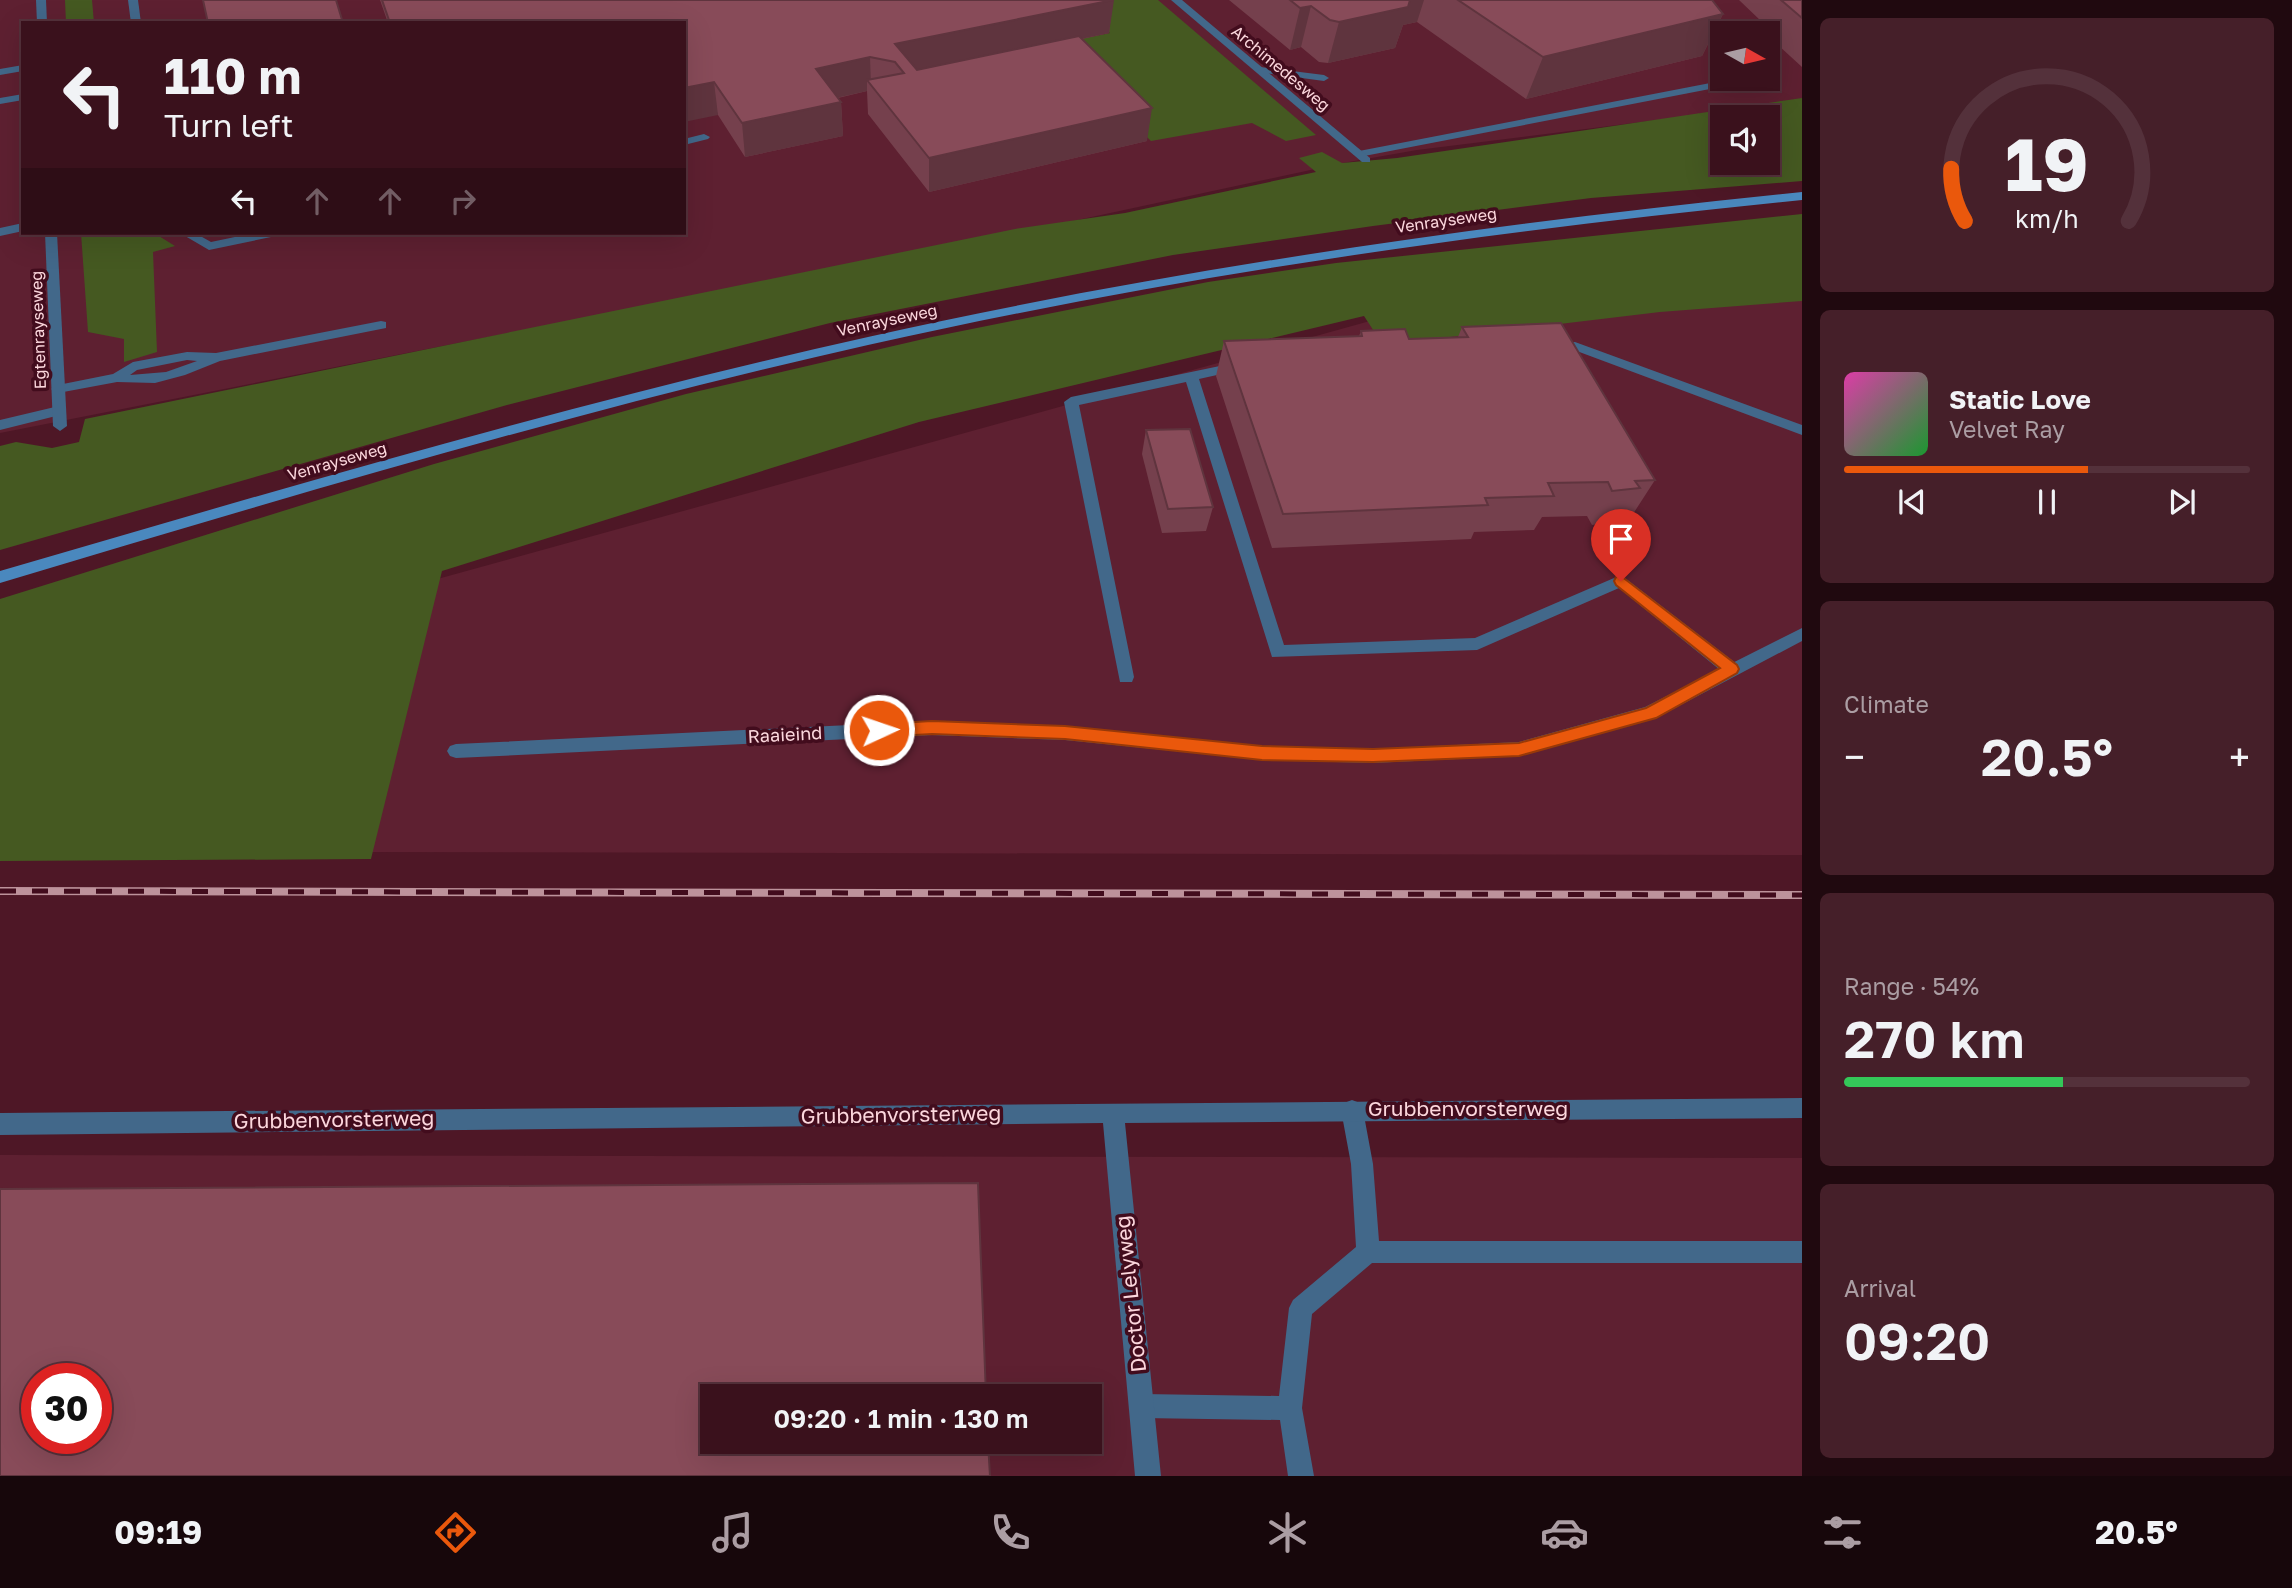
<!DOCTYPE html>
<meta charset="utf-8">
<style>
body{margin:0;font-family:"Golos Text",sans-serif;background:#451f29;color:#f1f3f6;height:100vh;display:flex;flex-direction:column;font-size:26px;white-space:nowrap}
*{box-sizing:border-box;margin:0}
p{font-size:23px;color:#ab9da3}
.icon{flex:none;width:38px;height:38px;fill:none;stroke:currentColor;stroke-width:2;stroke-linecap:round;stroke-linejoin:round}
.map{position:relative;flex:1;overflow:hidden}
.drawer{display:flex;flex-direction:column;gap:18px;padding:18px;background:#20090f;width:490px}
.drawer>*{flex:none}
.guide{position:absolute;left:21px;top:21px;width:665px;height:214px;border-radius:0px;box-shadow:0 7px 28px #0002,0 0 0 2px #54313b;background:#3a111c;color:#f1f3f6;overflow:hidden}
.needle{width:46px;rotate:98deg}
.controls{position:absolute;left:1710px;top:21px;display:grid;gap:14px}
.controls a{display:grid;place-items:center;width:70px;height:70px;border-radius:0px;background:#3a111c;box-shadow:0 7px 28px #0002,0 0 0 2px #54313b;font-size:35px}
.speed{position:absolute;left:21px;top:1363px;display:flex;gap:14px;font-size:35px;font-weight:700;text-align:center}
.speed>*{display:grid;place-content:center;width:91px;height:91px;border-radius:50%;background:#3a111c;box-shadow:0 7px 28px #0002,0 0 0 2px #54313b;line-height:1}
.speed .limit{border:10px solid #d22;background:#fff;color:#111}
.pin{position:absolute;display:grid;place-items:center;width:60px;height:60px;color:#fff;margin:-72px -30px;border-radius:50% 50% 50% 0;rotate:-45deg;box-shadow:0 0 7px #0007}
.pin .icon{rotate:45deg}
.me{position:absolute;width:77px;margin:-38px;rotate:87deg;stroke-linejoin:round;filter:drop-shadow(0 0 5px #0008)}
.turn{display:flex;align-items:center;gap:24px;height:147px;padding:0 28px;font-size:32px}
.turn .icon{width:91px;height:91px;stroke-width:2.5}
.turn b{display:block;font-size:49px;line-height:60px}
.lanes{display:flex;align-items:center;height:66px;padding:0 28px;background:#0003;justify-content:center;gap:35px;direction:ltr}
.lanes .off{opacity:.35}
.big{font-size:52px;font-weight:600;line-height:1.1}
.drawer .card{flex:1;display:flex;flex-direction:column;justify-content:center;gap:10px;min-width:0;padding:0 24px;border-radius:10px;background:#451f29}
.drawer .dial{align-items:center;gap:0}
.dial svg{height:182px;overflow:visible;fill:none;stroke:#54313b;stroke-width:7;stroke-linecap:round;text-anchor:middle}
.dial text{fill:#f1f3f6;stroke:none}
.song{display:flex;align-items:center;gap:21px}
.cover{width:84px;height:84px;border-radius:10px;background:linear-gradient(135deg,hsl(320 70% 55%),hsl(130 70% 35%))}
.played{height:7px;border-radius:4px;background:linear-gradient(90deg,#ea580c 60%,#54313b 60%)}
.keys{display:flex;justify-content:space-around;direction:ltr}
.heat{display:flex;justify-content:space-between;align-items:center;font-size:38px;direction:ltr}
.charge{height:10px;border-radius:5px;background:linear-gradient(90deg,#34c759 54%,#54313b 0)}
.trip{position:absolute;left:700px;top:1384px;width:402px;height:70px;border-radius:0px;background:#3a111c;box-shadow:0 7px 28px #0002,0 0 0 2px #54313b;font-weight:600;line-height:70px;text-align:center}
.menu{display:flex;height:112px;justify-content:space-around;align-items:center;background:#17070b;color:#ab9da3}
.menu .icon{width:49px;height:49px}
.menu .selected{color:#ea580c}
.menu b{font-size:32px;color:#f1f3f6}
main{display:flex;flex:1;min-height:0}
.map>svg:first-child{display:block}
</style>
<main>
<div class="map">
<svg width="1802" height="1476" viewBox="0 0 1802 1476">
<rect width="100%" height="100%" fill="#4e1726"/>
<g fill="#5e2031" fill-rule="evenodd">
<path d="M 0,0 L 1802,0 L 1802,117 L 1697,115 L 1417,150 L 1343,163 L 1017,233 L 0,433 ZM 23,23 L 684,23 L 684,233 L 23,233 ZM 1722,33 L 1768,33 L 1768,79 L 1722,79 Z"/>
<polygon points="1802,277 1802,855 354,852 423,583 1406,311"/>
<path d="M 0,1155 L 1802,1158 L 1802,1476 L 0,1476 ZM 37,1379 L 96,1379 L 96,1438 L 37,1438 ZM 712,1396 L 1090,1396 L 1090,1442 L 712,1442 Z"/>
</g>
<g fill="#455921" fill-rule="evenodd">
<polygon points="65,0 92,0 94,23 66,23"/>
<polygon points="1075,0 1158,0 1316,135 1286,141 1252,123 1151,141 1076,67 897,77 1110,33"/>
<path d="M 1802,98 L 1802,181 L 1591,198 L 1373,226 L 1173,255 L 830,323 L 507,405 L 0,550 L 0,446 L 16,442 L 52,448 L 79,442 L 85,419 L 1015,229 L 1125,213 L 1316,172 L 1299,158 L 1322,152 L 1342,163 L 1397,158 ZM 1722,117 L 1768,117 L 1768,163 L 1722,163 Z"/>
<polygon points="1802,214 1802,301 1660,312 1383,345 1364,316 919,422 442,571 371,859 0,861 0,599 434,464 686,394 932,337 1208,282 1336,263"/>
<polygon points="81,233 154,233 175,246 153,252 157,352 124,362 124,339 88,332"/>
</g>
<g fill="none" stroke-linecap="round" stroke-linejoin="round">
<g fill="#42688a" fill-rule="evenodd">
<polygon points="128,0 138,0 141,23 131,23"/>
<polygon points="1685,0 1695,0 1724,33 1722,41 1718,40"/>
<polygon points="23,65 23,71 0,75 0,69"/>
<polygon points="1260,67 1324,75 1329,78 1324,81 1256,72 1256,68"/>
<polygon points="1731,79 1751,79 1746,82 1359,157 1353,154 1359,151"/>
<polygon points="23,94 23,100 0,104 0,98"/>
<polygon points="704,134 710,137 708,139 684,145 684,139"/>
<polygon points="23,223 23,231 0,236 0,228"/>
<polygon points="180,233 195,233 211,242 254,233 277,233 271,237 209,250"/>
<path d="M 381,321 L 386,322 L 386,328 L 220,361 L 185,375 L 155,383 L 117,382 L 58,393 L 51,389 L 58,385 L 113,374 L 133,362 L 187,352 L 216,353 ZM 187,360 L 197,361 L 166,372 L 130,375 L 137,370 Z"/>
<polygon points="1575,342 1802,425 1802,435 1574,350 1553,351 1546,347 1553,343"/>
<polygon points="1239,362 1244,363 1244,369 1199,379 1284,645 1475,638 1621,575 1737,664 1739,669 1737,674 1725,674 1619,588 1477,650 1272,657 1186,382 1079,405 1134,677 1132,682 1120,682 1064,402 1071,397"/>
<polygon points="59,406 64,408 64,414 0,430 0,420"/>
<polygon points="1352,1100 1360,1103 1363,1110 1373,1164 1379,1241 1802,1241 1802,1263 1372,1263 1312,1314 1302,1408 1314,1476 1288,1476 1280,1420 1142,1418 1133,1415 1130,1406 1133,1397 1142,1394 1279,1396 1289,1308 1293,1300 1356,1247 1351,1164 1341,1110 1344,1103"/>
</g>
<g fill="#42688a" fill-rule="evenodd">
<polygon points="36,0 46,0 47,23 37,23"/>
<polygon points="1171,0 1182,0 1370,158 1370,162 1362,162"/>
<polygon points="45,233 57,233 67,426 60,431 53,426"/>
<polygon points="1802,628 1802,641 1656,718 1519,756 1373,763 1263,760 1065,740 932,735 456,758 450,756 447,751 450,746 456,744 932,721 1065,726 1263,746 1373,749 1519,742 1645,707"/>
<polygon points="1802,1098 1802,1118 1125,1123 1161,1476 1135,1476 1103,1123 0,1135 0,1113"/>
</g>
<path fill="#4a88be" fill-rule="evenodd" d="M 1802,192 L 1802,200 C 1488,231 1176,276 868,345 C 575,411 287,497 0,583 L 0,571 C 288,487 575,402 868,337 C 1176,268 1488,224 1802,192 Z"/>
<g stroke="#bd929b" stroke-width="8">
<polyline id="rail" points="0,891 1802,895"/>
</g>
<use href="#rail" stroke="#420c1d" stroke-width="5" stroke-dasharray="16" stroke-linecap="butt"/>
</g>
<g fill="#75404d">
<polygon points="380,0 1113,0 1109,33 1082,39 1147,141 929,192 868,114 867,91 838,98 841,102 843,136 745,157 718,115 684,23 388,23"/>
<polygon points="1229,0 1712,0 1723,14 1702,56 1526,99 1417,22 1403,25 1395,48 1328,63 1319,62 1301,47 1290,50"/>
<polygon points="1739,0 1802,0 1802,67 1768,36 1768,33 1765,33 1758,27 1761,21"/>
<polygon points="1462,327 1655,480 1633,514 1623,515 1618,522 1592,525 1587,516 1542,517 1534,530 1474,532 1471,539 1272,548 1216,376 1224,341 1359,336 1361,331 1409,339 1458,337"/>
<polygon points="1146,430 1213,507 1206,531 1162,533 1142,454"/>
</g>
<g fill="#5f343e">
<polygon points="1114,0 1109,33 904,76 895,44"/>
<polygon points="1391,0 1424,0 1417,22 1403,25 1395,48 1328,63 1339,22"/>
<polygon points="1311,6 1301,47 1290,50 1300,8"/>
<polygon points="1723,14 1702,56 1526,99 1543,57"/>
<polygon points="870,57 871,85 867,80 867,91 818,102 816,69"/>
<polygon points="714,82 718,115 684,122 684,88"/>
<polygon points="841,102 843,136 745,157 742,123"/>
<polygon points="1152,108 1147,141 929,192 929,158"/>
</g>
<g fill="#884b59" stroke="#5f343e" stroke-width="2" fill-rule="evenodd">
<polygon points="203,0 336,0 343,23 208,23"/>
<polygon points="382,0 1113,0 895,44 917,70 1079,36 1152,108 929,158 867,80 904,73 895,62 870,57 816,69 841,102 742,123 714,82 684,88 684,23 390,23"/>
<polygon points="1290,0 1410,0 1408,7 1339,22 1330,20 1311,6 1300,8"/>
<polygon points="1458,0 1712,0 1723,14 1543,57"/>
<polygon points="1781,0 1802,0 1802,18"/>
<polygon points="1561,323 1655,480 1635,481 1640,488 1612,491 1608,482 1548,483 1554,496 1485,498 1488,505 1283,514 1224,341 1362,336 1361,331 1405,329 1409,339 1468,337 1462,327"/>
<polygon points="1190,429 1213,507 1168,509 1146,430"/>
<path d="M 978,1183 L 986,1396 L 712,1396 L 712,1442 L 988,1442 L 990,1476 L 0,1476 L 0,1189 ZM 37,1379 L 96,1379 L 96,1438 L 37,1438 Z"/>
</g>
<polygon fill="#ea580c" stroke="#983908" stroke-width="2" points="1621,576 1737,665 1739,669 1737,673 1656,718 1519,756 1373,762 1262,760 1065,739 932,734 879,737 871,730 879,724 932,721 1065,726 1262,746 1373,749 1519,743 1646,708 1720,668 1616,585 1614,581 1616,577"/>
<g text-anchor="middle" stroke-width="7" stroke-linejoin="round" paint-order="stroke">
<g font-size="16" fill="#fcd7dd" stroke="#420c1d">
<text transform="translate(1281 68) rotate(40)" y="6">Archimedesweg</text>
<text transform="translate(1446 220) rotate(-8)" y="6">Venrayseweg</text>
<text transform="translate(887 320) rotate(-12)" y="6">Venrayseweg</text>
<text transform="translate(38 330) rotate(-92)" y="6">Egtenrayseweg</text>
<text transform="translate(337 461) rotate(-16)" y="6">Venrayseweg</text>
</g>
<g font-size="18" fill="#fcd7dd" stroke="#420c1d">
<text transform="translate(785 735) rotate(-3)" y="6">Raaieind</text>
</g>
<g font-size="21" fill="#fcd7dd" stroke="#420c1d">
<text x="1468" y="1116">Grubbenvorsterweg</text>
<text transform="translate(901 1115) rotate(-1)" y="7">Grubbenvorsterweg</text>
<text transform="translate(334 1120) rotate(-1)" y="7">Grubbenvorsterweg</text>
<text transform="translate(1131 1294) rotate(-96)" y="7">Doctor Lelyweg</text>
</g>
</g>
</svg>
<div class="controls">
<a><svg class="needle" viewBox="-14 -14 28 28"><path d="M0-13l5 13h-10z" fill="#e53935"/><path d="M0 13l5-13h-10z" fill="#ab9da3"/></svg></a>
<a><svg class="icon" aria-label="sound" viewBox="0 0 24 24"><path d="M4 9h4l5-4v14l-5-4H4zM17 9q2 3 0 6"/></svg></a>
</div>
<div class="speed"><div class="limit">30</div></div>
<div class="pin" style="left:1621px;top:581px;background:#d93025"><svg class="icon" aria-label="arrive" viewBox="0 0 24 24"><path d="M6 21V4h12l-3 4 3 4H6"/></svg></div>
<svg class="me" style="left:879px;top:730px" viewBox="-20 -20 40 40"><circle r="17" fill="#ea580c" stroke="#fff" stroke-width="3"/><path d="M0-11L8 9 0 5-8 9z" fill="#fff"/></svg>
<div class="trip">09:20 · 1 min · 130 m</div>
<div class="guide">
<div class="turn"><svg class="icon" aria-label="left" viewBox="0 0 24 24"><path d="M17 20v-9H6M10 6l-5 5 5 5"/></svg><div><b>110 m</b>Turn left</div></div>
<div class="lanes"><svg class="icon" aria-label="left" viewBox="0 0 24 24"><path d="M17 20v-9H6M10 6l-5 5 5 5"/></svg><svg class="icon off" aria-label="ahead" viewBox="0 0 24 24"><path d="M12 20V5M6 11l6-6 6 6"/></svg><svg class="icon off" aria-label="ahead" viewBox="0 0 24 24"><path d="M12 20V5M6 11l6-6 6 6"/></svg><svg class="icon off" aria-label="right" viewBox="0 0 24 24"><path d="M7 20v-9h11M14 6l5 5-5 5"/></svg></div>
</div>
</div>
<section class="drawer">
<div class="card dial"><svg viewBox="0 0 100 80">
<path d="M14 69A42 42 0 1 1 86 69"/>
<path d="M14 69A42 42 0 0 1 8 46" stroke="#ea580c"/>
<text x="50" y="56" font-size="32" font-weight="700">19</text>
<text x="50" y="72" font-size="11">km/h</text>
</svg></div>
<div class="card">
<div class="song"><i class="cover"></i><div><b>Static Love</b><p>Velvet Ray</p></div></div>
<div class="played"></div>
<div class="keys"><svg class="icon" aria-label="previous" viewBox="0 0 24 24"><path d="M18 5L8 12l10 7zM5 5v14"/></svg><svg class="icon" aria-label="pause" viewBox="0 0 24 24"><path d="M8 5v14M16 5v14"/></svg><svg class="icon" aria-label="next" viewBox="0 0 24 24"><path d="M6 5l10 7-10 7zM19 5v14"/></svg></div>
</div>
<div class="card"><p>Climate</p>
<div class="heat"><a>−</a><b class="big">20.5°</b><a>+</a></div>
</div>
<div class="card"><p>Range · 54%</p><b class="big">270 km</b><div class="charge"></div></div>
<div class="card"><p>Arrival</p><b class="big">09:20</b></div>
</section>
</main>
<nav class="menu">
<b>09:19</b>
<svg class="icon selected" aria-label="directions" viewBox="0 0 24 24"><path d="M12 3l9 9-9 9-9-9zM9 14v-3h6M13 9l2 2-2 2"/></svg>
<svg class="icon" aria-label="music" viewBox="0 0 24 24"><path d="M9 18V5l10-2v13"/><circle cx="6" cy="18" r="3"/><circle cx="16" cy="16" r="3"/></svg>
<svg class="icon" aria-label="phone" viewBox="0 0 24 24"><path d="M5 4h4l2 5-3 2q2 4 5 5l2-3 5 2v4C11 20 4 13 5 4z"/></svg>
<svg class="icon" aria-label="climate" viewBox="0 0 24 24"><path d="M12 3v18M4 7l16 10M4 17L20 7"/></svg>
<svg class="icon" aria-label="car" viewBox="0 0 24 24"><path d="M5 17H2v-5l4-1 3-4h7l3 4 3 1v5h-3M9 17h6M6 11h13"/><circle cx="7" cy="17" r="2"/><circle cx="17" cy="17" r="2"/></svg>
<svg class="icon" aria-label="filters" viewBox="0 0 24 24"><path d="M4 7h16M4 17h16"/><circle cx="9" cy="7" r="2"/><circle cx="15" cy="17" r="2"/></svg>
<b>20.5°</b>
</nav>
